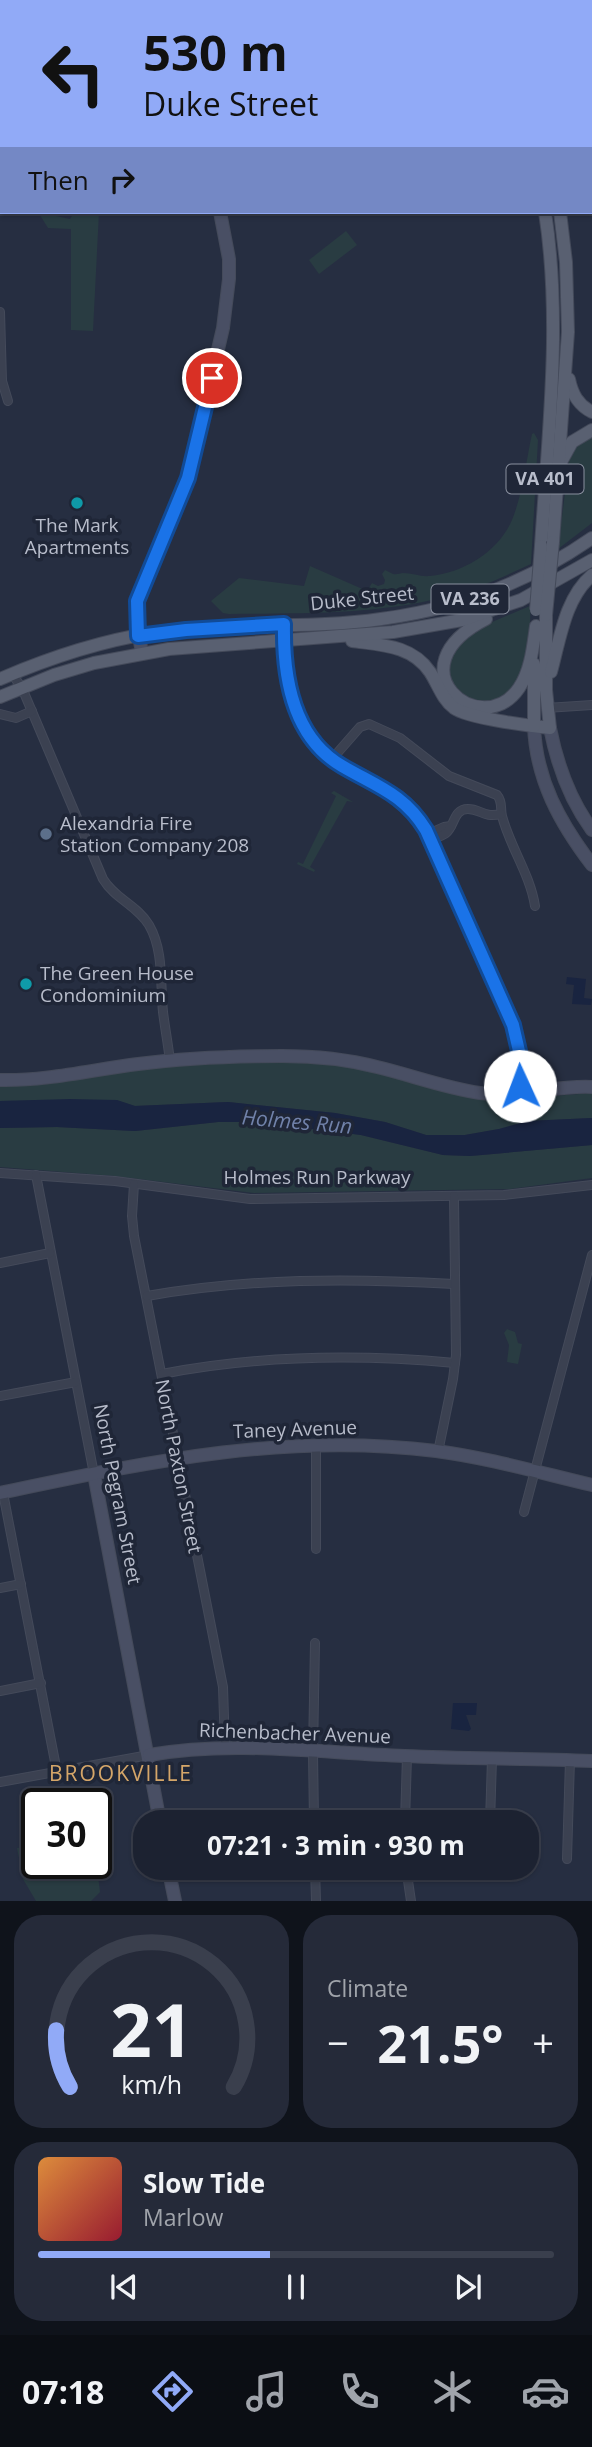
<!DOCTYPE html>
<meta charset="utf-8">
<style>
body{margin:0;font-family:"Open Sans",sans-serif;background:#252a39;color:#f1f3f6;height:100vh;display:flex;flex-direction:column;font-size:26px;white-space:nowrap}
*{box-sizing:border-box;margin:0}
p{font-size:23px;color:#a0a4ab}
.icon{flex:none;width:38px;height:38px;fill:none;stroke:currentColor;stroke-width:2;stroke-linecap:round;stroke-linejoin:round}
.map{position:relative;height:1901px;overflow:hidden}
.side{display:flex;flex-direction:column;gap:14px;padding:14px;background:#0f131b;flex:1}
.side>*{flex:none}
.banner{position:absolute;left:0px;top:0px;width:593px;height:214px;box-shadow:0 2px 5px #0004,0 0 0 2px #3a3f4d;background:#91aaf7;color:#111;overflow:hidden}
.speed{position:absolute;left:21px;top:1788px;display:flex;gap:14px;font-size:35px;font-weight:700;text-align:center}
.speed>*{display:grid;place-content:center;width:91px;height:91px;border-radius:50%;background:#1c2231;box-shadow:0 2px 5px #0004,0 0 0 2px #3a3f4d;line-height:1}
.speed .limit{border:4px solid #111;border-radius:10px;background:#fff;color:#111}
.pin{position:absolute;display:grid;place-items:center;width:60px;height:60px;color:#fff;margin:-30px;border:4px solid #fff;border-radius:50%;box-shadow:0 2px 7px #0007}
.me{position:absolute;width:77px;margin:-38px;rotate:358deg;stroke-linejoin:round;filter:drop-shadow(0 0 5px #0008)}
.turn{display:flex;align-items:center;gap:24px;height:147px;padding:0 28px;font-size:32px}
.turn .icon{width:91px;height:91px;stroke-width:2.5}
.turn b{display:block;font-size:49px;line-height:60px}
.then{display:flex;align-items:center;height:66px;padding:0 28px;background:#0003;gap:14px;font-size:26px}
.big{font-size:52px;font-weight:700;line-height:1.1}
.side .card{flex:1;display:flex;flex-direction:column;justify-content:center;gap:10px;min-width:0;padding:0 24px;border-radius:28px;background:#252a39}
.side .dial{align-items:center;gap:0}
.dial svg{height:182px;overflow:visible;fill:none;stroke:#3a3f4d;stroke-width:7;stroke-linecap:round;text-anchor:middle}
.dial text{fill:#f1f3f6;stroke:none}
.song{display:flex;align-items:center;gap:21px}
.cover{width:84px;height:84px;border-radius:10px;background:linear-gradient(135deg,hsl(30 70% 55%),hsl(350 70% 35%))}
.played{height:7px;border-radius:4px;background:linear-gradient(90deg,#91aaf7 45%,#3a3f4d 45%)}
.keys{display:flex;justify-content:space-around;direction:ltr}
.heat{display:flex;justify-content:space-between;align-items:center;font-size:38px;direction:ltr}
.side .tiles{flex:1;display:grid;gap:14px;grid-template-columns:1fr 1fr}
.card:last-child{grid-column:span 2}
.trip{position:absolute;left:133px;top:1810px;width:406px;height:70px;border-radius:28px;background:#1c2231;box-shadow:0 2px 5px #0004,0 0 0 2px #3a3f4d;font-weight:700;line-height:70px;text-align:center}
.tab-bar{display:flex;height:112px;justify-content:space-around;align-items:center;background:#0b0e14;color:#a0a4ab}
.tab-bar .icon{width:49px;height:49px}
.tab-bar .active{color:#91aaf7}
.tab-bar b{font-size:32px;color:#f1f3f6}
.map>svg:first-child{display:block}
</style>
<div class="map">
<svg width="592" height="1901" viewBox="0 0 592 1901">
<rect width="100%" height="100%" fill="#262e41"/>
<g fill="#293c42">
<polygon points="38,212 70,219 74,212 99,212 93,331 71,330 71,229 48,228"/>
<polygon points="346,231 357,245 319,274 309,260"/>
<path d="M 534,433 L 538,440 L 531,564 C 503,577 475,590 445,597 C 374,615 301,613 229,614 L 223,613 L 211,601 L 239,578 L 304,586 L 310,566 L 367,591 L 372,583 L 378,586 L 384,584 L 385,580 L 382,574 L 385,570 L 393,574 C 397,575 400,573 403,573 C 412,573 421,577 430,576 C 464,573 499,551 512,520 C 523,493 526,461 532,434 Z"/>
<polygon points="592,437 592,523 558,549 569,460 575,446"/>
<path d="M 530,606 C 532,627 525,684 505,697 C 498,701 485,701 478,703 C 464,695 452,690 450,672 C 446,635 503,618 530,606 Z"/>
<polygon points="334,791 353,802 347,801 310,867 315,870 314,872 297,864 298,862 303,864 336,796 331,793"/>
<polygon points="273,1061 359,1066 502,1100 592,1093 592,1118 528,1121 499,1129 465,1135 426,1135 385,1122 335,1113 228,1102 135,1106 116,1100 0,1101 0,1085 41,1085 136,1068"/>
<polygon points="218,1122 254,1122 304,1127 361,1135 443,1155 470,1156 592,1145 592,1178 510,1189 254,1193 114,1176 0,1167 0,1128 57,1127 135,1131"/>
<polygon points="507,1329 515,1332 518,1343 522,1344 518,1364 507,1362 509,1345 504,1333"/>
<polygon points="37,1845 37,1864 96,1864 96,1859 100,1892 91,1901 36,1901 23,1879 17,1848"/>
</g>
<g fill="#192440">
<polygon points="567,977 586,979 584,998 592,999 591,1005 572,1004 574,985 566,984"/>
<polygon points="70,1099 117,1100 135,1106 228,1102 335,1113 385,1122 426,1135 465,1135 499,1129 528,1121 592,1118 592,1145 470,1156 443,1155 361,1135 254,1122 218,1122 135,1131 57,1127 0,1128 0,1101"/>
<polygon points="453,1703 477,1703 476,1715 466,1715 471,1729 469,1731 451,1729"/>
</g>
<g fill="none" stroke-linecap="round" stroke-linejoin="round">
<g stroke="#444a5a" stroke-width="10">
<g id="street">
<polyline points="0,82 2,83"/>
<polyline points="0,312 2,381 8,401"/>
<path d="M 284,638 C 283,685 298,739 341,766 C 375,787 403,793 426,830 L 513,1025 L 519,1051 L 520,1094"/>
<path d="M 12,674 L 22,688 L 103,879 C 115,899 137,905 149,925 C 164,951 160,983 163,1012 C 165,1028 168,1044 170,1061"/>
<polyline points="546,708 592,705"/>
<polyline points="0,714 16,718 32,711"/>
<path d="M 332,759 L 360,727 L 369,724 L 400,738 L 449,776 L 497,795 C 503,802 500,808 502,816 C 510,847 530,874 535,906"/>
<polyline points="428,834 444,827 451,826"/>
<path d="M 431,841 C 435,838 442,836 446,833 C 455,826 453,809 468,809 C 481,809 483,818 501,814"/>
<polyline points="0,1173 115,1181 250,1199 504,1195 592,1185"/>
<polyline points="36,1175 94,1474"/>
<polyline points="134,1184 132,1216 134,1236 223,1687 225,1748"/>
<polyline points="0,1263 50,1253"/>
<path d="M 147,1296 C 249,1278 350,1278 454,1284"/>
<path d="M 162,1374 C 259,1355 357,1354 455,1363"/>
<polyline points="0,1396 76,1382"/>
<polyline points="316,1445 316,1549"/>
<polyline points="438,1452 453,1379 456,1355 454,1196"/>
<polyline points="3,1493 57,1772"/>
<polyline points="524,1512 592,1255"/>
<polyline points="0,1588 21,1584"/>
<polyline points="0,1691 41,1683"/>
<polyline points="0,1782 149,1755"/>
<polyline points="314,1822 313,1752 315,1643"/>
<polyline points="405,1822 407,1756"/>
<polyline points="490,1822 492,1759"/>
<polyline points="567,1859 570,1760"/>
<polyline points="315,1867 316,1901"/>
<polyline points="406,1867 411,1901"/>
</g>
</g>
<g stroke="#444a5a" stroke-width="14">
<g id="secondary">
<polyline points="228,0 229,2"/>
<polyline points="57,2 57,0"/>
<polyline points="0,118 2,115"/>
<polyline points="142,653 136,619 137,601 188,478 223,328 229,279 229,259 220,212"/>
<path d="M 534,726 C 536,780 560,823 592,865"/>
<path d="M 550,728 C 557,764 570,800 592,830"/>
<path d="M 0,1080 C 47,1081 91,1070 138,1064 C 185,1058 234,1056 282,1056 C 313,1056 346,1059 377,1067 C 411,1075 445,1088 480,1093 C 521,1098 554,1085 592,1087"/>
<polyline points="94,1474 160,1822"/>
<path d="M 0,1493 C 148,1462 284,1432 436,1451 C 489,1458 541,1473 592,1485"/>
<path d="M 149,1755 C 232,1740 320,1753 405,1756 C 467,1759 530,1758 592,1761"/>
<polyline points="168,1867 175,1901"/>
</g>
</g>
<g stroke="#444a5a" stroke-width="14">
<g id="primary">
<polyline points="488,0 489,2"/>
<polyline points="510,0 511,2"/>
<polyline points="592,162 592,161"/>
<path d="M 569,379 C 572,394 578,405 592,412"/>
<polyline points="561,462 572,442 592,430"/>
<polyline points="553,542 568,332 566,262 560,212"/>
<path d="M 541,546 C 548,435 562,322 545,212"/>
<path d="M 486,619 C 390,668 481,743 519,688 C 531,670 533,647 536,626"/>
<path d="M 352,641 C 381,645 412,645 430,672 C 438,684 442,699 454,708 C 468,718 530,726 550,728 L 546,690 L 546,615"/>
<path d="M 551,672 C 560,639 565,598 592,575"/>
<path d="M 0,679 C 49,658 100,641 152,633 C 228,621 305,630 381,619 C 457,609 529,582 592,538"/>
<polyline points="0,697 54,675 94,663 169,649 393,632 462,620 521,600 592,560"/>
<polyline points="534,726 534,664"/>
</g>
</g>
<use href="#street" stroke="#3b4151" stroke-width="8"/>
<use href="#secondary" stroke="#494f64" stroke-width="12"/>
<use href="#primary" stroke="#596071" stroke-width="12"/>
<g stroke="#444a5a" stroke-width="14" stroke-linecap="butt">
<g id="primary-bridge">
<polyline points="536,610 541,546"/>
<polyline points="546,615 553,542"/>
</g>
</g>
<use href="#primary-bridge" stroke="#596071" stroke-width="12"/>
</g>
<g fill="none" stroke-linecap="round" stroke-linejoin="round">
<g stroke="#114b97" stroke-width="18">
<path id="route" d="M 212,378 L 188,478 L 137,601 L 138,636 L 186,630 L 284,624 C 283,676 292,737 342,766 C 376,786 404,794 426,830 L 513,1025 L 519,1051 L 520,1086"/>
</g>
<use href="#route" stroke="#1a73e8" stroke-width="12"/>
</g>
<g fill="#0f9aa8" stroke="#1f2637" stroke-width="2.5">
<circle cx="77" cy="503" r="7"/>
<circle cx="26" cy="984" r="7"/>
</g>
<circle fill="#5c6f8a" stroke="#1f2637" stroke-width="2.5" cx="46" cy="834" r="7"/>
<g text-anchor="middle" stroke-width="7" stroke-linejoin="round" paint-order="stroke">
<g fill="#1f2637" stroke="#8a909f" stroke-width="2">
<rect x="506.5" y="464.5" width="77" height="29" rx="5"/>
<rect x="431.5" y="584.5" width="77" height="29" rx="5"/>
</g>
<g font-size="18" font-weight="bold" fill="#b8bdcb">
<text x="545" y="485">VA 401</text>
<text x="470" y="605">VA 236</text>
</g>
<g font-size="19" fill="#b8bdcb" stroke="#1f2637" text-anchor="start">
<text x="77" y="532" text-anchor="middle">The Mark<tspan x="77" dy="22">Apartments</tspan></text>
<text x="60" y="830">Alexandria Fire<tspan x="60" dy="22">Station Company 208</tspan></text>
<text x="40" y="980">The Green House<tspan x="40" dy="22">Condominium</tspan></text>
</g>
<g font-size="19" fill="#b8bdcb" stroke="#1f2637">
<text transform="translate(362 598) rotate(-6)" y="7">Duke Street</text>
<text x="317" y="1184">Holmes Run Parkway</text>
<text transform="translate(295 1429) rotate(-2)" y="7">Taney Avenue</text>
<text transform="translate(179 1466) rotate(79)" y="7">North Paxton Street</text>
<text transform="translate(118 1494) rotate(79)" y="7">North Pegram Street</text>
<text transform="translate(295 1733) rotate(2)" y="7">Richenbacher Avenue</text>
</g>
<g font-size="21" font-style="italic" fill="#7182aa" stroke="#1f2637">
<text transform="translate(297 1122) rotate(5)" y="7">Holmes Run</text>
</g>
<g font-size="21" letter-spacing="2" fill="#d5a669" stroke="#1f2637">
<text x="121" y="1781">BROOKVILLE</text>
</g>
</g>
</svg>
<div class="speed"><div class="limit">30</div></div>
<div class="pin" style="left:212px;top:378px;background:#d93025"><svg class="icon" aria-label="arrive" viewBox="0 0 24 24"><path d="M6 21V4h12l-3 4 3 4H6"/></svg></div>
<svg class="me" style="left:520px;top:1086px" viewBox="-20 -20 40 40"><circle r="19" fill="#fff"/><path d="M0-13L10 11 0 6-10 11z" fill="#1a73e8"/></svg>
<div class="trip">07:21 · 3 min · 930 m</div>
<div class="banner">
<div class="turn"><svg class="icon" aria-label="left" viewBox="0 0 24 24"><path d="M17 20v-9H6M10 6l-5 5 5 5"/></svg><div><b>530 m</b>Duke Street</div></div>
<div class="then">Then<svg class="icon" aria-label="right" viewBox="0 0 24 24"><path d="M7 20v-9h11M14 6l5 5-5 5"/></svg></div>
</div>
</div>
<section class="side">
<div class="tiles">
<div class="card dial"><svg viewBox="0 0 100 80">
<path d="M14 69A42 42 0 1 1 86 69"/>
<path d="M14 69A42 42 0 0 1 8 44" stroke="#91aaf7"/>
<text x="50" y="56" font-size="32" font-weight="700">21</text>
<text x="50" y="72" font-size="11">km/h</text>
</svg></div>
<div class="card"><p>Climate</p>
<div class="heat"><a>−</a><b class="big">21.5°</b><a>+</a></div>
</div>
<div class="card">
<div class="song"><i class="cover"></i><div><b>Slow Tide</b><p>Marlow</p></div></div>
<div class="played"></div>
<div class="keys"><svg class="icon" aria-label="previous" viewBox="0 0 24 24"><path d="M18 5L8 12l10 7zM5 5v14"/></svg><svg class="icon" aria-label="pause" viewBox="0 0 24 24"><path d="M8 5v14M16 5v14"/></svg><svg class="icon" aria-label="next" viewBox="0 0 24 24"><path d="M6 5l10 7-10 7zM19 5v14"/></svg></div>
</div>
</div>
</section>
<nav class="tab-bar">
<b>07:18</b>
<svg class="icon active" aria-label="directions" viewBox="0 0 24 24"><path d="M12 3l9 9-9 9-9-9zM9 14v-3h6M13 9l2 2-2 2"/></svg>
<svg class="icon" aria-label="music" viewBox="0 0 24 24"><path d="M9 18V5l10-2v13"/><circle cx="6" cy="18" r="3"/><circle cx="16" cy="16" r="3"/></svg>
<svg class="icon" aria-label="phone" viewBox="0 0 24 24"><path d="M5 4h4l2 5-3 2q2 4 5 5l2-3 5 2v4C11 20 4 13 5 4z"/></svg>
<svg class="icon" aria-label="climate" viewBox="0 0 24 24"><path d="M12 3v18M4 7l16 10M4 17L20 7"/></svg>
<svg class="icon" aria-label="car" viewBox="0 0 24 24"><path d="M5 17H2v-5l4-1 3-4h7l3 4 3 1v5h-3M9 17h6M6 11h13"/><circle cx="7" cy="17" r="2"/><circle cx="17" cy="17" r="2"/></svg>
</nav>
